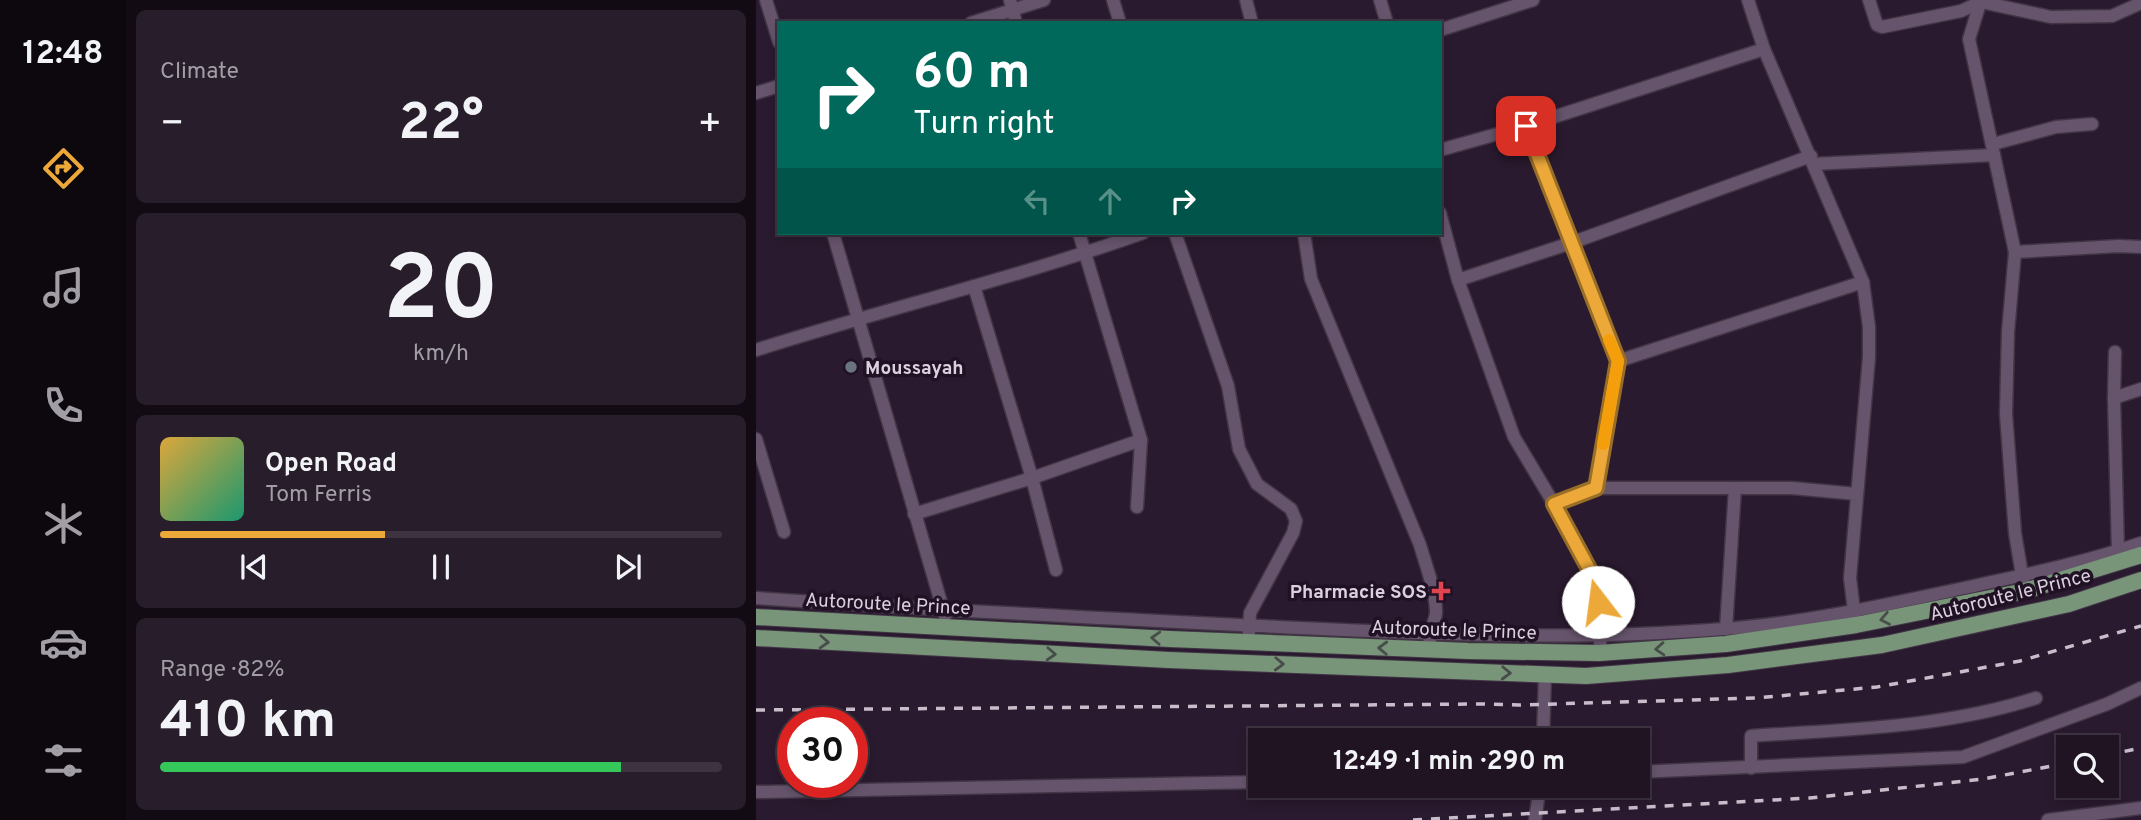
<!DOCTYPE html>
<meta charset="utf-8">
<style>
body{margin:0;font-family:Overpass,sans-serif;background:#281d2b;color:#f1f3f6;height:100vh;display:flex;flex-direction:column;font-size:26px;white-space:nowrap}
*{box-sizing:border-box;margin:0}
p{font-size:23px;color:#a29ea6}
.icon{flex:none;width:38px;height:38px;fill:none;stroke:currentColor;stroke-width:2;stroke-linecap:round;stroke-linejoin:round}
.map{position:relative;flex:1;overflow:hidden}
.panel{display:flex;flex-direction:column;gap:10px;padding:10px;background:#120b13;width:630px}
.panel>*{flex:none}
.guide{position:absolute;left:21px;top:21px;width:665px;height:214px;border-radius:0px;box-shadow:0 4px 10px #0003,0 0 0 2px #3d3341;background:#00695c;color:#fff;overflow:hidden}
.fabs{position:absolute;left:1300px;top:735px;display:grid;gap:14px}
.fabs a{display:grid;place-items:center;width:63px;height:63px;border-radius:0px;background:#201423;box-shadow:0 4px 10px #0003,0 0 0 2px #3d3341;font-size:35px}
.speed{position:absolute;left:21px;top:707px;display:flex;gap:14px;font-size:35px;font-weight:700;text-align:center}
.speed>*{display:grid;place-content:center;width:91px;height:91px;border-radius:50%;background:#201423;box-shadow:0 4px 10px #0003,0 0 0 2px #3d3341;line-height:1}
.speed .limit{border:10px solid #d22;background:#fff;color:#111}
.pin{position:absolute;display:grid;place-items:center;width:60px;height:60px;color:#fff;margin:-30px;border-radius:14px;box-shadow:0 4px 10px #0006}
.me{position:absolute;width:77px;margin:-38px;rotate:345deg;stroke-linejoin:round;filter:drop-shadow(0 0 5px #0008)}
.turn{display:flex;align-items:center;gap:24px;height:147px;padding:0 21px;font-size:32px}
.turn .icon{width:91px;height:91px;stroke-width:2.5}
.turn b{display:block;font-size:49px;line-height:60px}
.lanes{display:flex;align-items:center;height:66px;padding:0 21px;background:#0003;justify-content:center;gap:35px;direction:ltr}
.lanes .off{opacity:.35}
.big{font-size:52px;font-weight:700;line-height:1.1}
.panel .tile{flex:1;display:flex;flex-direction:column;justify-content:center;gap:10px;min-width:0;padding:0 24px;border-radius:10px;background:#281d2b}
.panel .dial{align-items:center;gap:0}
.dial b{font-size:91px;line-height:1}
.song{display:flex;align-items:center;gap:21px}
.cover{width:84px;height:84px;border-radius:10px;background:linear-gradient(135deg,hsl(40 70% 55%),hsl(160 70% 35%))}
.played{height:7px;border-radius:4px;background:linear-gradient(90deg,#eca93a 40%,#3d3341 40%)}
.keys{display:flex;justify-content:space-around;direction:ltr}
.heat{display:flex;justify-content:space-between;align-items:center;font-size:38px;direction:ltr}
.charge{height:10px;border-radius:5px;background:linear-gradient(90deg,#34c759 82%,#3d3341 0)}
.trip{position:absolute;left:492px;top:728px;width:402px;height:70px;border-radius:0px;background:#201423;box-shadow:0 4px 10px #0003,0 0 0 2px #3d3341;font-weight:700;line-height:70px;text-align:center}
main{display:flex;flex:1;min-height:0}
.tabs{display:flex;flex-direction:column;width:126px;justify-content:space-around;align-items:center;background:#0d080e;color:#a29ea6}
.tabs .icon{width:49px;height:49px}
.tabs .current{color:#eca93a}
.tabs b{font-size:32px;color:#f1f3f6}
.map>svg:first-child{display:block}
</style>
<main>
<nav class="tabs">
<b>12:48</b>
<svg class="icon current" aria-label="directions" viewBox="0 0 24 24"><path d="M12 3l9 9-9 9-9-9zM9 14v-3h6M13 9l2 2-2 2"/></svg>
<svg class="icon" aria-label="music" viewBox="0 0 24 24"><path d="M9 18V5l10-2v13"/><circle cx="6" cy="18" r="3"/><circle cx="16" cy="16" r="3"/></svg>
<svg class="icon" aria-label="phone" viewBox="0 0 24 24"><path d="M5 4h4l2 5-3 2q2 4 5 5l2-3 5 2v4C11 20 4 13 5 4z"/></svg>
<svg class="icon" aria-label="climate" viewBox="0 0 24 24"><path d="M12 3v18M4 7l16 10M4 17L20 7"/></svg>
<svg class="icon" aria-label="car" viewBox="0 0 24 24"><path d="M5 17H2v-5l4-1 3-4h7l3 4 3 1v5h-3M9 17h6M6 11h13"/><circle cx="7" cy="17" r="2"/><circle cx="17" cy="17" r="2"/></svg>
<svg class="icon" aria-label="filters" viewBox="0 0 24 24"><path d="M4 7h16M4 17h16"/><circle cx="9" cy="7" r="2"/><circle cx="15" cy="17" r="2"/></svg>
</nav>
<section class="panel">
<div class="tile"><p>Climate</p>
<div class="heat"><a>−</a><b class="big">22°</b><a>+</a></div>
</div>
<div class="tile dial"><b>20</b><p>km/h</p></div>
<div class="tile">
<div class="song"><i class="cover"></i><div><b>Open Road</b><p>Tom Ferris</p></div></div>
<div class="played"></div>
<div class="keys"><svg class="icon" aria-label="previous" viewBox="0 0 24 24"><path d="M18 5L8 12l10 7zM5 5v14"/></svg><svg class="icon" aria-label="pause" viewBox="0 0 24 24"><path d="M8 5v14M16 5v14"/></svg><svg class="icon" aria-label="next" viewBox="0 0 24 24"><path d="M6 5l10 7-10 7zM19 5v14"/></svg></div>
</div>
<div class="tile"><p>Range · 82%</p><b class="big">410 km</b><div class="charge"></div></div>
</section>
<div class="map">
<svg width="1385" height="820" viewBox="0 0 1385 820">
<rect width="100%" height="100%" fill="#2a1a2f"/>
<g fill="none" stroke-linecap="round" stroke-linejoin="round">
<g stroke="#423646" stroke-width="15">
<g id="minor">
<polyline points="10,0 23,42"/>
<polyline points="254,0 260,23"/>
<polyline points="357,0 364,23"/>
<polyline points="490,0 496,23"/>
<polyline points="624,0 631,23"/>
<polyline points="992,0 1008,49 1107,282 1113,327 1113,357 1094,578 1099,619"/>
<polyline points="1113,0 1121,25 1126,27 1205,11 1225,2 1295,17 1356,16 1385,3"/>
<polyline points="1225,0 1213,39 1259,252 1252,332 1250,414 1259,533 1267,581"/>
<polyline points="215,23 288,0"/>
<polyline points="684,30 777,0"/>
<polyline points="0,93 23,86"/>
<polyline points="770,126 862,361 840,488"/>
<polyline points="1237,144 1300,127 1336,124"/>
<polyline points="684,150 770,126 1008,49"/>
<polyline points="1057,164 1238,155"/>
<polyline points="684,213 702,280 758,437 798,504 839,580 846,625 844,644"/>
<polyline points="77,233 189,616"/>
<polyline points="323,233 385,440 381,507"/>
<polyline points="419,233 472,386 483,449 501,484 535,509 540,521 537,533 494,613 493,633"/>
<path d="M 548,233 L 555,279 L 664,545 C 670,566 679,588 680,610 C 681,622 671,630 674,642"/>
<polyline points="1259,252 1363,246 1385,247"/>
<polyline points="702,280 815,243 1055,156"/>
<polyline points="218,286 276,478 300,570"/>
<path d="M 0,350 C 129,309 260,278 387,233"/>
<polyline points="1359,352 1358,398 1362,551"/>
<polyline points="862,361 1107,282"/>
<polyline points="1358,398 1385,389"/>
<polyline points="0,439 28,532"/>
<polyline points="798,504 840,488 1036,488 1101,494"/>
<polyline points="158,514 276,478 385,440"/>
<path d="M 0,598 C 161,609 322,617 483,625 C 644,633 805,642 967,629 C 1048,623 1129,605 1208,588 C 1267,575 1328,563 1385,543"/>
<polyline points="970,629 979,488"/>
<polyline points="787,740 789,675"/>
<path d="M 995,768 L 995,736 C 1091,729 1188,728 1280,698"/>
<polyline points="882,772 1207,757 1351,704 1385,688"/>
<polyline points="0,792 504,782"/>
<polyline points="779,820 784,786"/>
<polyline points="1292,820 1385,808"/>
</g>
</g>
<g stroke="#423646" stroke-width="18">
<g id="major">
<polyline points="0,617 414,639 712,651 843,653 970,644 1100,625 1269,591 1385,555"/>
<polyline points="0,638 413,660 830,676 972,665 1126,645 1313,604 1385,580"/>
</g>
</g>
<use href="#minor" stroke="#66546c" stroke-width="12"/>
<use href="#major" stroke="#789579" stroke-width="16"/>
<g stroke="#c8bdcb" stroke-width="3.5" stroke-dasharray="9 9" stroke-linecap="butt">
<polyline points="0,710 725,704 763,705 1000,698 1121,687 1264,661 1385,626"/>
<polyline points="1351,755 1385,748"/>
<polyline points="657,820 1054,798 1227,779 1312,763"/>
</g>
</g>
<defs><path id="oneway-chevron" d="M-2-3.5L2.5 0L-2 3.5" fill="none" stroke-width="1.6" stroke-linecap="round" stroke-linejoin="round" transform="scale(1.75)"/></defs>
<g stroke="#484c4b">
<use href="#oneway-chevron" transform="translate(1129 619) rotate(169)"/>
<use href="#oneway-chevron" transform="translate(400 638) rotate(-177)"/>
<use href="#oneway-chevron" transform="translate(68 642) rotate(3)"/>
<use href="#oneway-chevron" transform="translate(627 648) rotate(-178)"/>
<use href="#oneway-chevron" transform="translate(904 649) rotate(176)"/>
<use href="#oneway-chevron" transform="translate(295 654) rotate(3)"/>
<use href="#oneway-chevron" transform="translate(523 664) rotate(2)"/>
<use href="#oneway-chevron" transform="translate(750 673) rotate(2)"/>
</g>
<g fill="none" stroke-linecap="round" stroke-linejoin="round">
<g stroke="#996e26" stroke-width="18">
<polyline id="route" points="770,126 862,361 840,488 798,504 839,580 842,602"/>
</g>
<use href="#route" stroke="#eca93a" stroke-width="12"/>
<polyline stroke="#f59e0b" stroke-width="12" points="847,444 862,361 853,340"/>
</g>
<circle fill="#6b7280" stroke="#201125" stroke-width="2.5" cx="95" cy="367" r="7"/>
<path fill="#e0444e" stroke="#201125" stroke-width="2.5" d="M681.5 580.5h7v7h7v7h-7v7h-7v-7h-7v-7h7z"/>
<g text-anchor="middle" stroke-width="7" stroke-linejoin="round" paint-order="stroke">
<g font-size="19" font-weight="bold" fill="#dbd1de" stroke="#201125" text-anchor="start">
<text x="109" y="374">Moussayah</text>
<text x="671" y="598" text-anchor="end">Pharmacie SOS</text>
</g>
<g font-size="19" fill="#dbd1de" stroke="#201125">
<text transform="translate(1254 594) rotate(-14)" y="7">Autoroute le Prince</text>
<text transform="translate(132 603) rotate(3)" y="7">Autoroute le Prince</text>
<text transform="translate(698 629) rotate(2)" y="7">Autoroute le Prince</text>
</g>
</g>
</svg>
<div class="fabs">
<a><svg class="icon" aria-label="search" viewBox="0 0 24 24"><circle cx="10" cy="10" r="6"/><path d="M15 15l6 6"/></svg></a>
</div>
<div class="speed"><div class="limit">30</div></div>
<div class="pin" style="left:770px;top:126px;background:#d93025"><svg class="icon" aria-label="arrive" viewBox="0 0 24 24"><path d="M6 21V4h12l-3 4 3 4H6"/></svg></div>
<svg class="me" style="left:842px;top:602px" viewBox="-20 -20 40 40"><circle r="19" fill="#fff"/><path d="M0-13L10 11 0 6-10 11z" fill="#eca93a"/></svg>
<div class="trip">12:49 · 1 min · 290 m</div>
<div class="guide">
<div class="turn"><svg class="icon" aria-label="right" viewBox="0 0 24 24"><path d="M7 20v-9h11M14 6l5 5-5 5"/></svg><div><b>60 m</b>Turn right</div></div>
<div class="lanes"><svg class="icon off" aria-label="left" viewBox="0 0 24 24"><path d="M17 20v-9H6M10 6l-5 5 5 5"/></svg><svg class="icon off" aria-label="ahead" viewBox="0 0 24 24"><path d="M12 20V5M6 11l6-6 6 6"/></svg><svg class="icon" aria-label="right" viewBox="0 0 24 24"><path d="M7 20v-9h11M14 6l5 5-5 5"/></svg></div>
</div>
</div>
</main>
